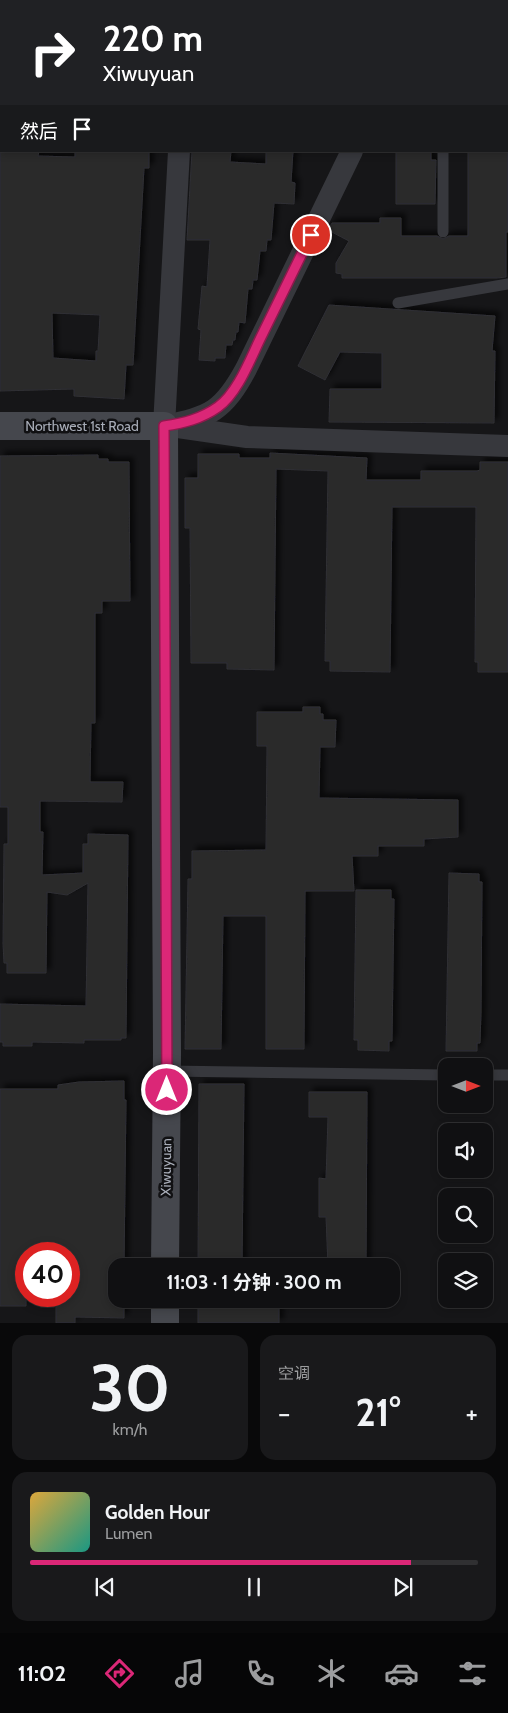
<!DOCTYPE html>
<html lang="zh">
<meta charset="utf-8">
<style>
body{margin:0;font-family:Cabin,"Noto Sans SC",sans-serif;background:#19191b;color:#f1f3f6;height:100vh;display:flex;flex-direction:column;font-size:19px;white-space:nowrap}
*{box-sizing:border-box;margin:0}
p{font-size:16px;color:#9c9d9f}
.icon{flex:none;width:28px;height:28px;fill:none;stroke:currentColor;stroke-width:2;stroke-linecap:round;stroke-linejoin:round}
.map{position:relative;height:1323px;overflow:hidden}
.drawer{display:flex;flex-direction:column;gap:12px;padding:12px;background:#09090a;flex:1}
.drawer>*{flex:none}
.guide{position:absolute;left:0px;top:0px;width:509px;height:152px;box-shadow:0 2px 8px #0003,0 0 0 1px #303032;background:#202124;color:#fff;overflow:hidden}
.needle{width:32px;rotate:90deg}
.fabs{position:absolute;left:438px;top:1058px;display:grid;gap:10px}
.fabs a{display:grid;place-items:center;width:55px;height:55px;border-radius:10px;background:#101012;box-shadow:0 2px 8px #0003,0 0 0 1px #303032;font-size:25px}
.speed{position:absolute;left:15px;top:1242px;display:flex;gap:10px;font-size:25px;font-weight:700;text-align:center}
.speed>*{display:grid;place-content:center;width:65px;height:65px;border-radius:50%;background:#101012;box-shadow:0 2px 8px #0003,0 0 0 1px #303032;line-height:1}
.speed .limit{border:8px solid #d22;background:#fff;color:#111}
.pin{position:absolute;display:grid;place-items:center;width:42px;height:42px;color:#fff;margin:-21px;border:2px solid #fff;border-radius:50%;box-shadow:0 1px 5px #0007}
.me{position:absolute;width:55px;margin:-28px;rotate:0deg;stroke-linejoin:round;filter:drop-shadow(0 0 4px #0008)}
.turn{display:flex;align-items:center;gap:18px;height:105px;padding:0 20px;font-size:22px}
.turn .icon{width:65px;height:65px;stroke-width:2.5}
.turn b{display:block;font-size:35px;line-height:42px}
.then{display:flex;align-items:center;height:48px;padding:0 20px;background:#0003;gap:10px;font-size:19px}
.big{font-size:38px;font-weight:700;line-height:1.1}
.drawer .widget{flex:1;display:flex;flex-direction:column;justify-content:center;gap:8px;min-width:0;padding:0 18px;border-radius:15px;background:#19191b}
.drawer .dial{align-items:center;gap:0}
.dial b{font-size:65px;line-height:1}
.song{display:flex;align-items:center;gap:15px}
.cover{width:60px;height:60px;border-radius:8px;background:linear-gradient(135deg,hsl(40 70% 55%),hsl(170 70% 35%))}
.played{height:5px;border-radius:2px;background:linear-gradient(90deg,#db2777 85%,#303032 85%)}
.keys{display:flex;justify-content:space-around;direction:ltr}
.heat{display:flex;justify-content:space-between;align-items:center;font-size:28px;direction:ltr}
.drawer .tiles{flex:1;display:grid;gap:12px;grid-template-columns:1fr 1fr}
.widget:last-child{grid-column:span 2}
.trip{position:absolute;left:108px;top:1258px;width:292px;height:50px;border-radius:15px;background:#101012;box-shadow:0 2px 8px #0003,0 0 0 1px #303032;font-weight:700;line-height:50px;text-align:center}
.tabs{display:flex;height:80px;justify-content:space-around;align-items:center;background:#060607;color:#9c9d9f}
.tabs .icon{width:35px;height:35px}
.tabs .current{color:#db2777}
.tabs b{font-size:22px;color:#f1f3f6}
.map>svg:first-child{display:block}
</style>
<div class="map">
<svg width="508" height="1323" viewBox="0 0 508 1323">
<defs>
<filter id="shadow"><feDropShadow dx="4.5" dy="-4.5" stdDeviation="2.5" flood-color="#0009"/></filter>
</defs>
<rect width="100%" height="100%" fill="#161618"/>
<g fill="#29292c" stroke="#303034" fill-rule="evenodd" filter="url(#shadow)">
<path d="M 0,151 L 39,151 L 38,156 L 75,157 L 75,151 L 149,151 L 149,168 L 144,168 L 133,365 L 126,365 L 124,399 L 74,396 L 74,389 L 0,391 ZM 52,313 L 100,315 L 98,351 L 96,351 L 96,361 L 53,358 Z"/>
<polygon points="192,151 231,151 230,162 266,164 266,151 293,151 291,182 295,183 294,204 274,203 271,240 267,240 266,251 260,251 257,280 253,280 252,289 248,289 245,323 239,322 238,332 236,332 235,340 233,340 232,345 226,345 225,358 215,358 215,361 199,360 201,330 198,329 202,286 207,287 210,240 187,240"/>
<polygon points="396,151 431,151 431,160 436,160 435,204 396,204"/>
<polygon points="468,152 508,152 508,232 506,232 506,277 497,278 342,278 342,274 336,273 336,263 349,241 328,230 332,223 380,223 380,218 401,218 401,236 437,236 443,239 449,236 468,236"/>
<polygon points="329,305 495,316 492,351 495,351 494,423 329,422 330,389 382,389 382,353 340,352 325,380 298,366"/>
<polygon points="270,453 367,458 366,480 421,480 421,471 477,471 480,470 480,462 508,462 508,672 478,672 478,662 475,662 476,507 392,507 390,672 330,671 330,661 325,661 328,471 276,469 274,670 227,669 227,663 191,663 190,528 185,528 185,478 198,478 198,454 239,454 239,458 270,458"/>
<polygon points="98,455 98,459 108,459 108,462 129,462 130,601 102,601 102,613 95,613 95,723 91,723 90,782 123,782 122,802 40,801 40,832 43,832 42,875 83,873 83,844 88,844 88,834 128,835 126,1038 121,1038 121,1040 84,1040 84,1043 32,1042 32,1046 3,1046 3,1042 0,1042 0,1004 86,1006 88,883 67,895 47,892 46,973 7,973 7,963 4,963 3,944 4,844 8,844 8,807 0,807 0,456"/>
<polygon points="303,707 320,707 320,714 323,714 323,720 336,720 335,747 320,747 319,798 458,800 458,837 424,839 424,846 378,846 378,856 352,856 354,891 305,891 304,1049 266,1049 266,916 223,916 221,1049 185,1049 188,879 192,879 192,851 266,850 267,746 257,746 257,712 303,712"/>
<polygon points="449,873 479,874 479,882 482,882 481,1012 480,1043 477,1043 477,1051 446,1051"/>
<polygon points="356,890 391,890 391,899 394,899 392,1041 389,1041 389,1051 358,1050 358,1040 354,1040"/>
<polygon points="124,1081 124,1100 126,1100 124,1266 116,1266 116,1299 124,1299 124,1318 75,1317 75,1323 56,1323 56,1296 69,1296 69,1253 26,1254 26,1306 0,1306 0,1089 58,1089 58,1085 79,1082"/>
<polygon points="199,1084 244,1084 242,1266 198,1266"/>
<polygon points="309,1092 367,1092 366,1266 328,1266 326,1217 319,1217 319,1178 326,1179 328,1117 309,1117"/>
<rect x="198" y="1299" width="81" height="24"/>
</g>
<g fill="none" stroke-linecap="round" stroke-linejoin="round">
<g stroke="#37383d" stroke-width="11">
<polyline points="32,1 32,0"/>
<polyline points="443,151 443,232"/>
<polyline points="398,303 508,284"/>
<polyline points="167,1071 446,1075"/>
<polyline points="484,1075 508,1075"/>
</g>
<g stroke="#37383d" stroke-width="22">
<polyline points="186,1 186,0"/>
<path d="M 164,426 C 210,418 224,410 246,369 L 352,151"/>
<polyline points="164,426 179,151"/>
<polyline points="178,427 247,437 508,446"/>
</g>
<g stroke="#45474d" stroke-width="28">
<polyline points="0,426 164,426 167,1053 165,1266"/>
<polyline points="165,1323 165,1299"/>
</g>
</g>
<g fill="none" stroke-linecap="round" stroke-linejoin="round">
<g stroke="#8e194d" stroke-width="12">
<path id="route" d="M 167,1090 L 164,426 C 184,423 201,419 218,407 C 238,393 251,357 262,335 C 278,302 295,268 311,235"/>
</g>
<use href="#route" stroke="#db2777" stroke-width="9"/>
</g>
<g text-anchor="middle" stroke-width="5" stroke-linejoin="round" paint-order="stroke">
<g font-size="14" fill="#a8adb8" stroke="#111113">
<text x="82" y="431">Northwest 1st Road</text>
<text transform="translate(166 1167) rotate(-89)" y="5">Xiwuyuan</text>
</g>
</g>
</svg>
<div class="fabs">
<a><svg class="needle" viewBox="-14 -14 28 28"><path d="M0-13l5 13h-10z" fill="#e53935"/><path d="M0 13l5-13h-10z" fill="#9c9d9f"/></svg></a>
<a><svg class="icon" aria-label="sound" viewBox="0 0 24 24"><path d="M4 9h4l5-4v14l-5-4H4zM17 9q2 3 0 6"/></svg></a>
<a><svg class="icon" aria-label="search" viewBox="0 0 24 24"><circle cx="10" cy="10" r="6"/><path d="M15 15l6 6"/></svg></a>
<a><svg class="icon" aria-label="layers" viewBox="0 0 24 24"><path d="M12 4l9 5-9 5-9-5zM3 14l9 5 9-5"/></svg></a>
</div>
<div class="speed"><div class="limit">40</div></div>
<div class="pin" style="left:311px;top:235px;background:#d93025"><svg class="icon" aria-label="arrive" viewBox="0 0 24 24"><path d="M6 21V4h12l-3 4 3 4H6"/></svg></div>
<svg class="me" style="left:167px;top:1090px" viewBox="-20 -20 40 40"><circle r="17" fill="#db2777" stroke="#fff" stroke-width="3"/><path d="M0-11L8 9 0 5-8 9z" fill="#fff"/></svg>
<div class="trip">11:03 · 1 分钟 · 300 m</div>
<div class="guide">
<div class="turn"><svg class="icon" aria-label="right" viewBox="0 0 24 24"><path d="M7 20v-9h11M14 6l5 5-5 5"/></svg><div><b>220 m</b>Xiwuyuan</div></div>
<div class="then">然后<svg class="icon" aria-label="arrive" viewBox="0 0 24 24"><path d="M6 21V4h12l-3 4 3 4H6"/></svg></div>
</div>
</div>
<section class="drawer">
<div class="tiles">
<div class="widget dial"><b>30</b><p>km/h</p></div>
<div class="widget"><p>空调</p>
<div class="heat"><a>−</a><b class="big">21°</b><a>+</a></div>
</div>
<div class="widget">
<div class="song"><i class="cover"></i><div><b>Golden Hour</b><p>Lumen</p></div></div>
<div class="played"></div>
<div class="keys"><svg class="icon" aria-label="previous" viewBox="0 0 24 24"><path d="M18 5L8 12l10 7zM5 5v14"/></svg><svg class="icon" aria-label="pause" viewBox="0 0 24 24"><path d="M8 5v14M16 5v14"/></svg><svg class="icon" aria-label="next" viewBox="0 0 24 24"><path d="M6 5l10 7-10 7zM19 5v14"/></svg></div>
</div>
</div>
</section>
<nav class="tabs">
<b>11:02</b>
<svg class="icon current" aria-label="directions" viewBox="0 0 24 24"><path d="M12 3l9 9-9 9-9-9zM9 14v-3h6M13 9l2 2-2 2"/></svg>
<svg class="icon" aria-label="music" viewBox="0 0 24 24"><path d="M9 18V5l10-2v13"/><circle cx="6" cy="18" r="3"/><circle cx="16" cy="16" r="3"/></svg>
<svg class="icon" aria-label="phone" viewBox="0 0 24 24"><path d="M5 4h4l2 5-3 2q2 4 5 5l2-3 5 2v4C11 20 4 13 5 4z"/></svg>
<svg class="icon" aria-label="climate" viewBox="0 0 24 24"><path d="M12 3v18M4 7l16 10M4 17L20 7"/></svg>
<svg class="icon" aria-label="car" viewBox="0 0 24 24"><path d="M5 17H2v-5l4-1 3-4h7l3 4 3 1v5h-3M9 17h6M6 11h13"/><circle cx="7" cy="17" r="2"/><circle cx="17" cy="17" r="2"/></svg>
<svg class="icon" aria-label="filters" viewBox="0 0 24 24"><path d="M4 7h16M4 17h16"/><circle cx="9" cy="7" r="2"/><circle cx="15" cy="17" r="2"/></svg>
</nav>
